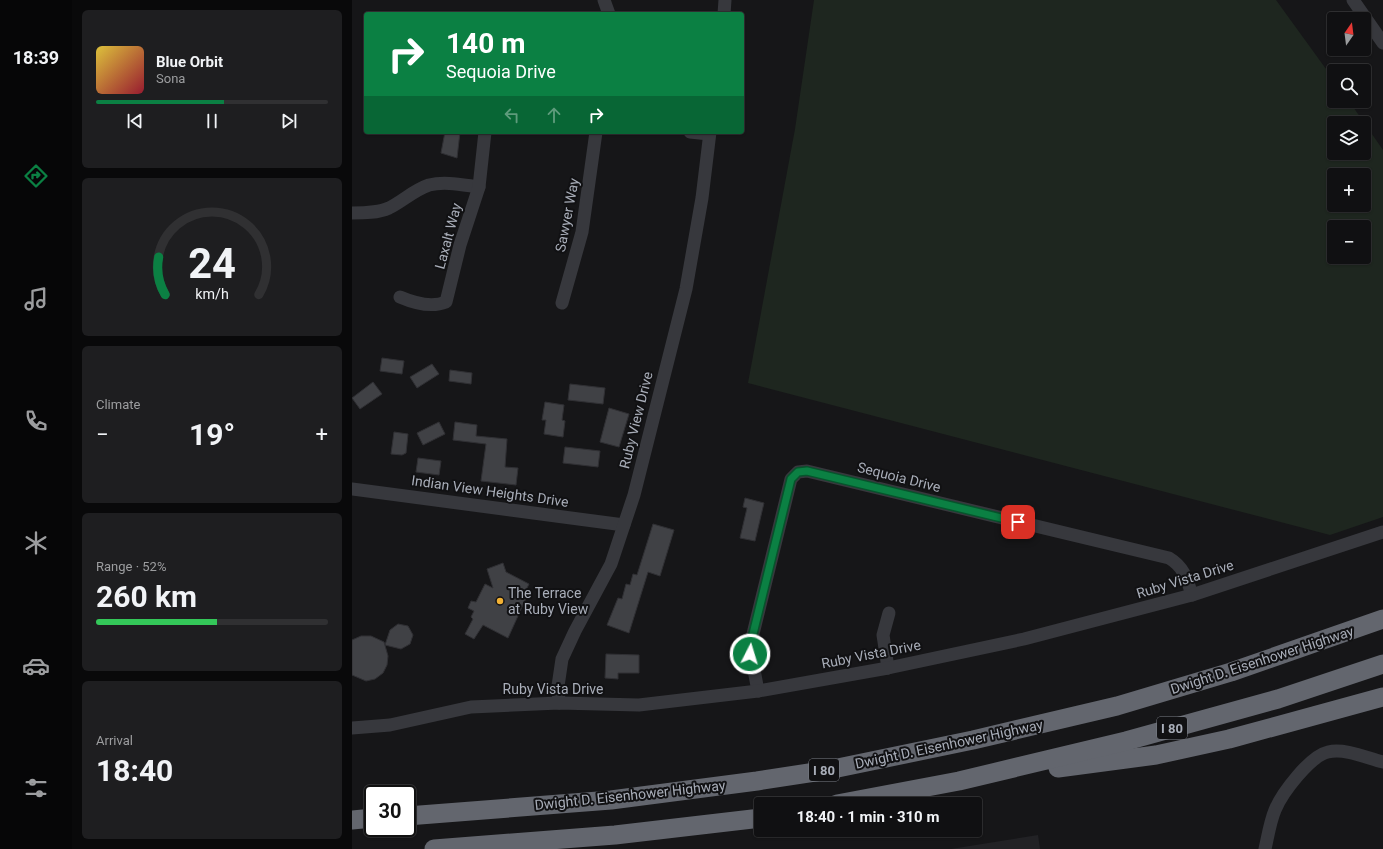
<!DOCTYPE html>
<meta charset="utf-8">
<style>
body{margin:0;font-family:Roboto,sans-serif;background:#1e1e20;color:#f1f3f6;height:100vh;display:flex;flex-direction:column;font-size:15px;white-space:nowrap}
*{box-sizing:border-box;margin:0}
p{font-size:13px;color:#9c9d9f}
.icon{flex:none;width:22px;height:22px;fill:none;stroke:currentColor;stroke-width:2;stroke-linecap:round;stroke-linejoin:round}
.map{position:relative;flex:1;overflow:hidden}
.details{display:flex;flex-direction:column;gap:10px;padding:10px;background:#09090a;width:280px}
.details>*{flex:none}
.top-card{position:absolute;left:12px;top:12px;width:380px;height:122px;border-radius:4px;box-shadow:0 1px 3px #0004,0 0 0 1px #303032;background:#0b8043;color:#fff;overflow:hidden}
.needle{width:26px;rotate:14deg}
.controls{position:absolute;left:975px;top:12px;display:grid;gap:8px}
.controls a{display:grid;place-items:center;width:44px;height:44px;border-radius:4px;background:#101012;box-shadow:0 1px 3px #0004,0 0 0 1px #303032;font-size:20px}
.speed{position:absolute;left:12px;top:785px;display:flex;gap:8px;font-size:20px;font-weight:700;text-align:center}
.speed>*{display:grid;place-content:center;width:52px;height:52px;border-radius:50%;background:#101012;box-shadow:0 1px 3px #0004,0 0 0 1px #303032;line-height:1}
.speed .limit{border:2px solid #111;border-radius:6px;background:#fff;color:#111}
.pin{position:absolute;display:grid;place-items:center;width:34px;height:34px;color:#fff;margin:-17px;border-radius:8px;box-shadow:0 2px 6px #0006}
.me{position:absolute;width:44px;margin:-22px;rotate:5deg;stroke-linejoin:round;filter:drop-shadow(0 0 3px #0008)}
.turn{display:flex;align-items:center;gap:14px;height:84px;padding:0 16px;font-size:18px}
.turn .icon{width:52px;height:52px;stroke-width:2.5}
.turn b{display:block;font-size:28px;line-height:34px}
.lanes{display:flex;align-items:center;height:38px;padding:0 16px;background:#0003;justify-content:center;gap:20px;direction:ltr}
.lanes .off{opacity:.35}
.big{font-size:30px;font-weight:700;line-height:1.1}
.details .card{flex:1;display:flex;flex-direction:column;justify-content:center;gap:6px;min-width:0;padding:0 14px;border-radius:6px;background:#1e1e20}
.details .dial{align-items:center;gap:0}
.dial svg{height:104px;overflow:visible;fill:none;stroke:#303032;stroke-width:7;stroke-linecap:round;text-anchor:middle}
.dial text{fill:#f1f3f6;stroke:none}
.song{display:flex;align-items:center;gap:12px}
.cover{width:48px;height:48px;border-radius:6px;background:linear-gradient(135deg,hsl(50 70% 55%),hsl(350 70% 35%))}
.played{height:4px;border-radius:2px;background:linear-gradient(90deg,#0b8043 55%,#303032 55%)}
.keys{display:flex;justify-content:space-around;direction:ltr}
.heat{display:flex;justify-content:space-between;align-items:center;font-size:22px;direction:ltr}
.charge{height:6px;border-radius:3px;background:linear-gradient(90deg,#34c759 52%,#303032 0)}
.trip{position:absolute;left:402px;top:797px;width:228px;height:40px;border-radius:4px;background:#101012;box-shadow:0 1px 3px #0004,0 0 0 1px #303032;font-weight:700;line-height:40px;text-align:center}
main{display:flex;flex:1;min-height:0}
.tab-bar{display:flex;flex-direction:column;width:72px;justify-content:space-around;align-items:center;background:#060607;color:#9c9d9f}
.tab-bar .icon{width:28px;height:28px}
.tab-bar .current{color:#0b8043}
.tab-bar b{font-size:18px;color:#f1f3f6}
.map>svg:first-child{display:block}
</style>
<main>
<nav class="tab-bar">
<b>18:39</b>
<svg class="icon current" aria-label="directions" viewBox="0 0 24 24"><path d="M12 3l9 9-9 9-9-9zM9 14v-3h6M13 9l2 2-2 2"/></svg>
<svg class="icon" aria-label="music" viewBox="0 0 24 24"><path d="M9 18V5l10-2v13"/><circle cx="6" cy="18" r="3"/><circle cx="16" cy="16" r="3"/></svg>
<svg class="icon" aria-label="phone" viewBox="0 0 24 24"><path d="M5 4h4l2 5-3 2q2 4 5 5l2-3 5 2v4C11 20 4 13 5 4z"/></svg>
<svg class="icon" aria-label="climate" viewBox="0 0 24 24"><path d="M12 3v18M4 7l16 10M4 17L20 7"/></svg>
<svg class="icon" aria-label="car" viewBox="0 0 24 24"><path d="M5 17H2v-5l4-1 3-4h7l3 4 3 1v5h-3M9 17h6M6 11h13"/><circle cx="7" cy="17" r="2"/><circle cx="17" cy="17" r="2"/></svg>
<svg class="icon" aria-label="filters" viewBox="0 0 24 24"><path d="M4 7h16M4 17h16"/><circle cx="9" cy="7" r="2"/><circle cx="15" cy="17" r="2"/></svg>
</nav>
<section class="details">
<div class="card">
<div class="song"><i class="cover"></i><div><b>Blue Orbit</b><p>Sona</p></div></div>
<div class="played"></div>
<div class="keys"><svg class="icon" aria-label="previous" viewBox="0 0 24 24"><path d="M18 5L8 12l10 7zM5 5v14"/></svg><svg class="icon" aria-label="pause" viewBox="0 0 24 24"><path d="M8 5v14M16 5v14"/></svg><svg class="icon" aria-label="next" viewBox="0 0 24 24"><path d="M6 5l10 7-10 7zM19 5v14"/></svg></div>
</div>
<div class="card dial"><svg viewBox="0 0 100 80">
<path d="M14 69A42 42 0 1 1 86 69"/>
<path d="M14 69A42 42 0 0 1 9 40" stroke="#0b8043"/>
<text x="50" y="56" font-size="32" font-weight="700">24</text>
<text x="50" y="72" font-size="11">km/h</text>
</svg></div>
<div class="card"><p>Climate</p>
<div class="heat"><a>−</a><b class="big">19°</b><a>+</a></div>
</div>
<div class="card"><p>Range · 52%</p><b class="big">260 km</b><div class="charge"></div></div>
<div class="card"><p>Arrival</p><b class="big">18:40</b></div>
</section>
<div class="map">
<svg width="1031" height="849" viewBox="0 0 1031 849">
<rect width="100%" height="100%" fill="#161618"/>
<polygon fill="#222225" points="686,835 688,849 599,849"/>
<path fill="#1e261f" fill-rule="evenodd" d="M 462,0 L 924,0 L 982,80 L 982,101 L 997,101 L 1031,150 L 1031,517 L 978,535 L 396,383 L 443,129 ZM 982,123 L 1012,123 L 1012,153 L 982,153 ZM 982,175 L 1012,175 L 1012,205 L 982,205 ZM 982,227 L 1012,227 L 1012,257 L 982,257 Z"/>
<g fill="#404145" stroke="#303034">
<polygon points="93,132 108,132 105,158 89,153"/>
<polygon points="30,358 52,361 50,374 28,371"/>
<polygon points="80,364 87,374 65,388 58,377"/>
<polygon points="98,370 120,373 119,384 97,381"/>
<polygon points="21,382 30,394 8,409 0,398"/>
<polygon points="218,384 253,388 251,404 216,400"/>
<polygon points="193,402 212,405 210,420 213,421 211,437 192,434 194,420 190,420"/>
<polygon points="257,408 277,414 267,447 248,442"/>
<polygon points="87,422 93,434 71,445 65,433"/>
<polygon points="103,422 125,425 124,436 155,439 153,467 166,468 164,485 129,481 134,444 101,440"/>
<polygon points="42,432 56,434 54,453 50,455 39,454"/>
<polygon points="213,447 248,451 246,467 211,463"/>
<polygon points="66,458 89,461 87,475 64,472"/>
<polygon points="393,498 412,503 403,541 388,538 395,508 391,507"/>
<polygon points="301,524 322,530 308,576 296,572 277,633 255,625 266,598 270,599 274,584 278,585 281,574 285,575"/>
<polygon points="151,563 154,572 177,584 172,594 175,596 156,638 131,625 122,639 113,634 121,619 119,617 122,611 116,608 119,601 124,602 133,584 141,588 135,569"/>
<polygon points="46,624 56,626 61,635 58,644 49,649 33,645 38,630"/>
<polygon points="9,636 19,636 32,642 36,656 35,665 31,673 23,679 14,681 0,675 0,640"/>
<polygon points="254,654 287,655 287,673 266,673 266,679 253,678"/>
</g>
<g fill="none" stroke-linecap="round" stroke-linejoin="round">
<g stroke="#37383d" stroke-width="13">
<polyline points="252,0 257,14"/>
<polyline points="1001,0 1031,43"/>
<polyline points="372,14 373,0"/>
<polyline points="338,132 357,134"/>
<path d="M 0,213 C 12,213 26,213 37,208 C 51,201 62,190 77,185 C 93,181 111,185 127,187"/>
<path d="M 48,297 C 62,303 79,308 94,302 L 108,245 L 127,187 L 133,132"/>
<polyline points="210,303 230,232 244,132"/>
<polyline points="0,489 272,525"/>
<polyline points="536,668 531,635 537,613"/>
<path d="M 406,691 L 399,654 L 400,638 L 439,479 L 446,472 L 455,471 L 817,558 C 832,567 835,579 840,595"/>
<polyline points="207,703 206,686 210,659 223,631 259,564 282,495 334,289 350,198 358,132"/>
<polyline points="0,728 38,725 119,707 207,703 287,705 406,691 536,668 672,639 840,595 1031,532"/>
<path d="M 913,849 C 916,836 918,822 923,810 C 930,793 958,756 976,752 C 993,748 1015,758 1031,762"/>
</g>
<g stroke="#63666e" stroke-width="19">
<polyline points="706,768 804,755 877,739 1031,697"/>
<polyline points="485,804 607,781 774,741 926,699 1031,664"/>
<polyline points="55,816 259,800 405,781 476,770 621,740 765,706 879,672 1031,619"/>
<polyline points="0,820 21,818"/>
<polyline points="82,849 263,835 409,818"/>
</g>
</g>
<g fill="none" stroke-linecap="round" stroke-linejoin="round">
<g stroke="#07532c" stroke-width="10">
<polyline id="route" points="398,654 400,638 439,479 446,472 455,471 666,522"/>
</g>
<use href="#route" stroke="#0b8043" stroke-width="7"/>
</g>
<circle fill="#f2b134" stroke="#111113" stroke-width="1.5" cx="148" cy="601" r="4"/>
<g text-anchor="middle" stroke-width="4" stroke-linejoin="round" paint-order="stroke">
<g fill="#111113" stroke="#7b7e86" stroke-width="1">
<rect x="805" y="717" width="30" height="22" rx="3"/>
<rect x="457" y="759" width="30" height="22" rx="3"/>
</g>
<g font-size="13" font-weight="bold" fill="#a8adb8">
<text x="820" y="733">I 80</text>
<text x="472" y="775">I 80</text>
</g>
<g font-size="14" fill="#a8adb8" stroke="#111113">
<text transform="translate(215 215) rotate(-79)" y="5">Sawyer Way</text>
<text transform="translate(96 236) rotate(-75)" y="5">Laxalt Way</text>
<text transform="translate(284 420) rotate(-76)" y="5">Ruby View Drive</text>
<text transform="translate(547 477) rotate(14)" y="5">Sequoia Drive</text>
<text transform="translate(138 491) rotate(8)" y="5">Indian View Heights Drive</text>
<text transform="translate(833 579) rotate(-17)" y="5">Ruby Vista Drive</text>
<text transform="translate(519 654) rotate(-11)" y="5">Ruby Vista Drive</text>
<text transform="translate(910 660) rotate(-18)" y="5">Dwight D. Eisenhower Highway</text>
<text x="201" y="694">Ruby Vista Drive</text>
<text transform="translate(597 744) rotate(-12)" y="5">Dwight D. Eisenhower Highway</text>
<text transform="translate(278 795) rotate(-6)" y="5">Dwight D. Eisenhower Highway</text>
</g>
<g font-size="14" fill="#a8adb8" stroke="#111113" text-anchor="start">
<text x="156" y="598">The Terrace<tspan x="156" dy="16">at Ruby View</tspan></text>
</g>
</g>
</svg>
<div class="controls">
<a><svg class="needle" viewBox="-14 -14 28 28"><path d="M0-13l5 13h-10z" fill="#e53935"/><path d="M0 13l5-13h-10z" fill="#9c9d9f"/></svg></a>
<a><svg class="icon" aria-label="search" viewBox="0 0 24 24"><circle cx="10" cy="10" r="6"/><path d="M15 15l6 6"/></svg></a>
<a><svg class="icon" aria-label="layers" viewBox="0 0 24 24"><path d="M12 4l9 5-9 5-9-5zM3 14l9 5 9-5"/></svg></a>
<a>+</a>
<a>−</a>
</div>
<div class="speed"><div class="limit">30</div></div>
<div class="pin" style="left:666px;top:522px;background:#d93025"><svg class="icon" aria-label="arrive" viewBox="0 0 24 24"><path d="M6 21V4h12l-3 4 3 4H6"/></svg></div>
<svg class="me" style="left:398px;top:654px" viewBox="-20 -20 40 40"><circle r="17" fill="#0b8043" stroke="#fff" stroke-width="3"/><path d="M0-11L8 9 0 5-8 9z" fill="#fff"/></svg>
<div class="trip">18:40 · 1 min · 310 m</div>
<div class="top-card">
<div class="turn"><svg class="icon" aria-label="right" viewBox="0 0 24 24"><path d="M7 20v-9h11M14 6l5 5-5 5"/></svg><div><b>140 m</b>Sequoia Drive</div></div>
<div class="lanes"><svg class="icon off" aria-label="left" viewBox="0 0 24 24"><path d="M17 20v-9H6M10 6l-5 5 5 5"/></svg><svg class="icon off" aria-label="ahead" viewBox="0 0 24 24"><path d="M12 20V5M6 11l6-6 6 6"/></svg><svg class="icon" aria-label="right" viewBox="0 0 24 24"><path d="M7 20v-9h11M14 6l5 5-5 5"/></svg></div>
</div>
</div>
</main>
